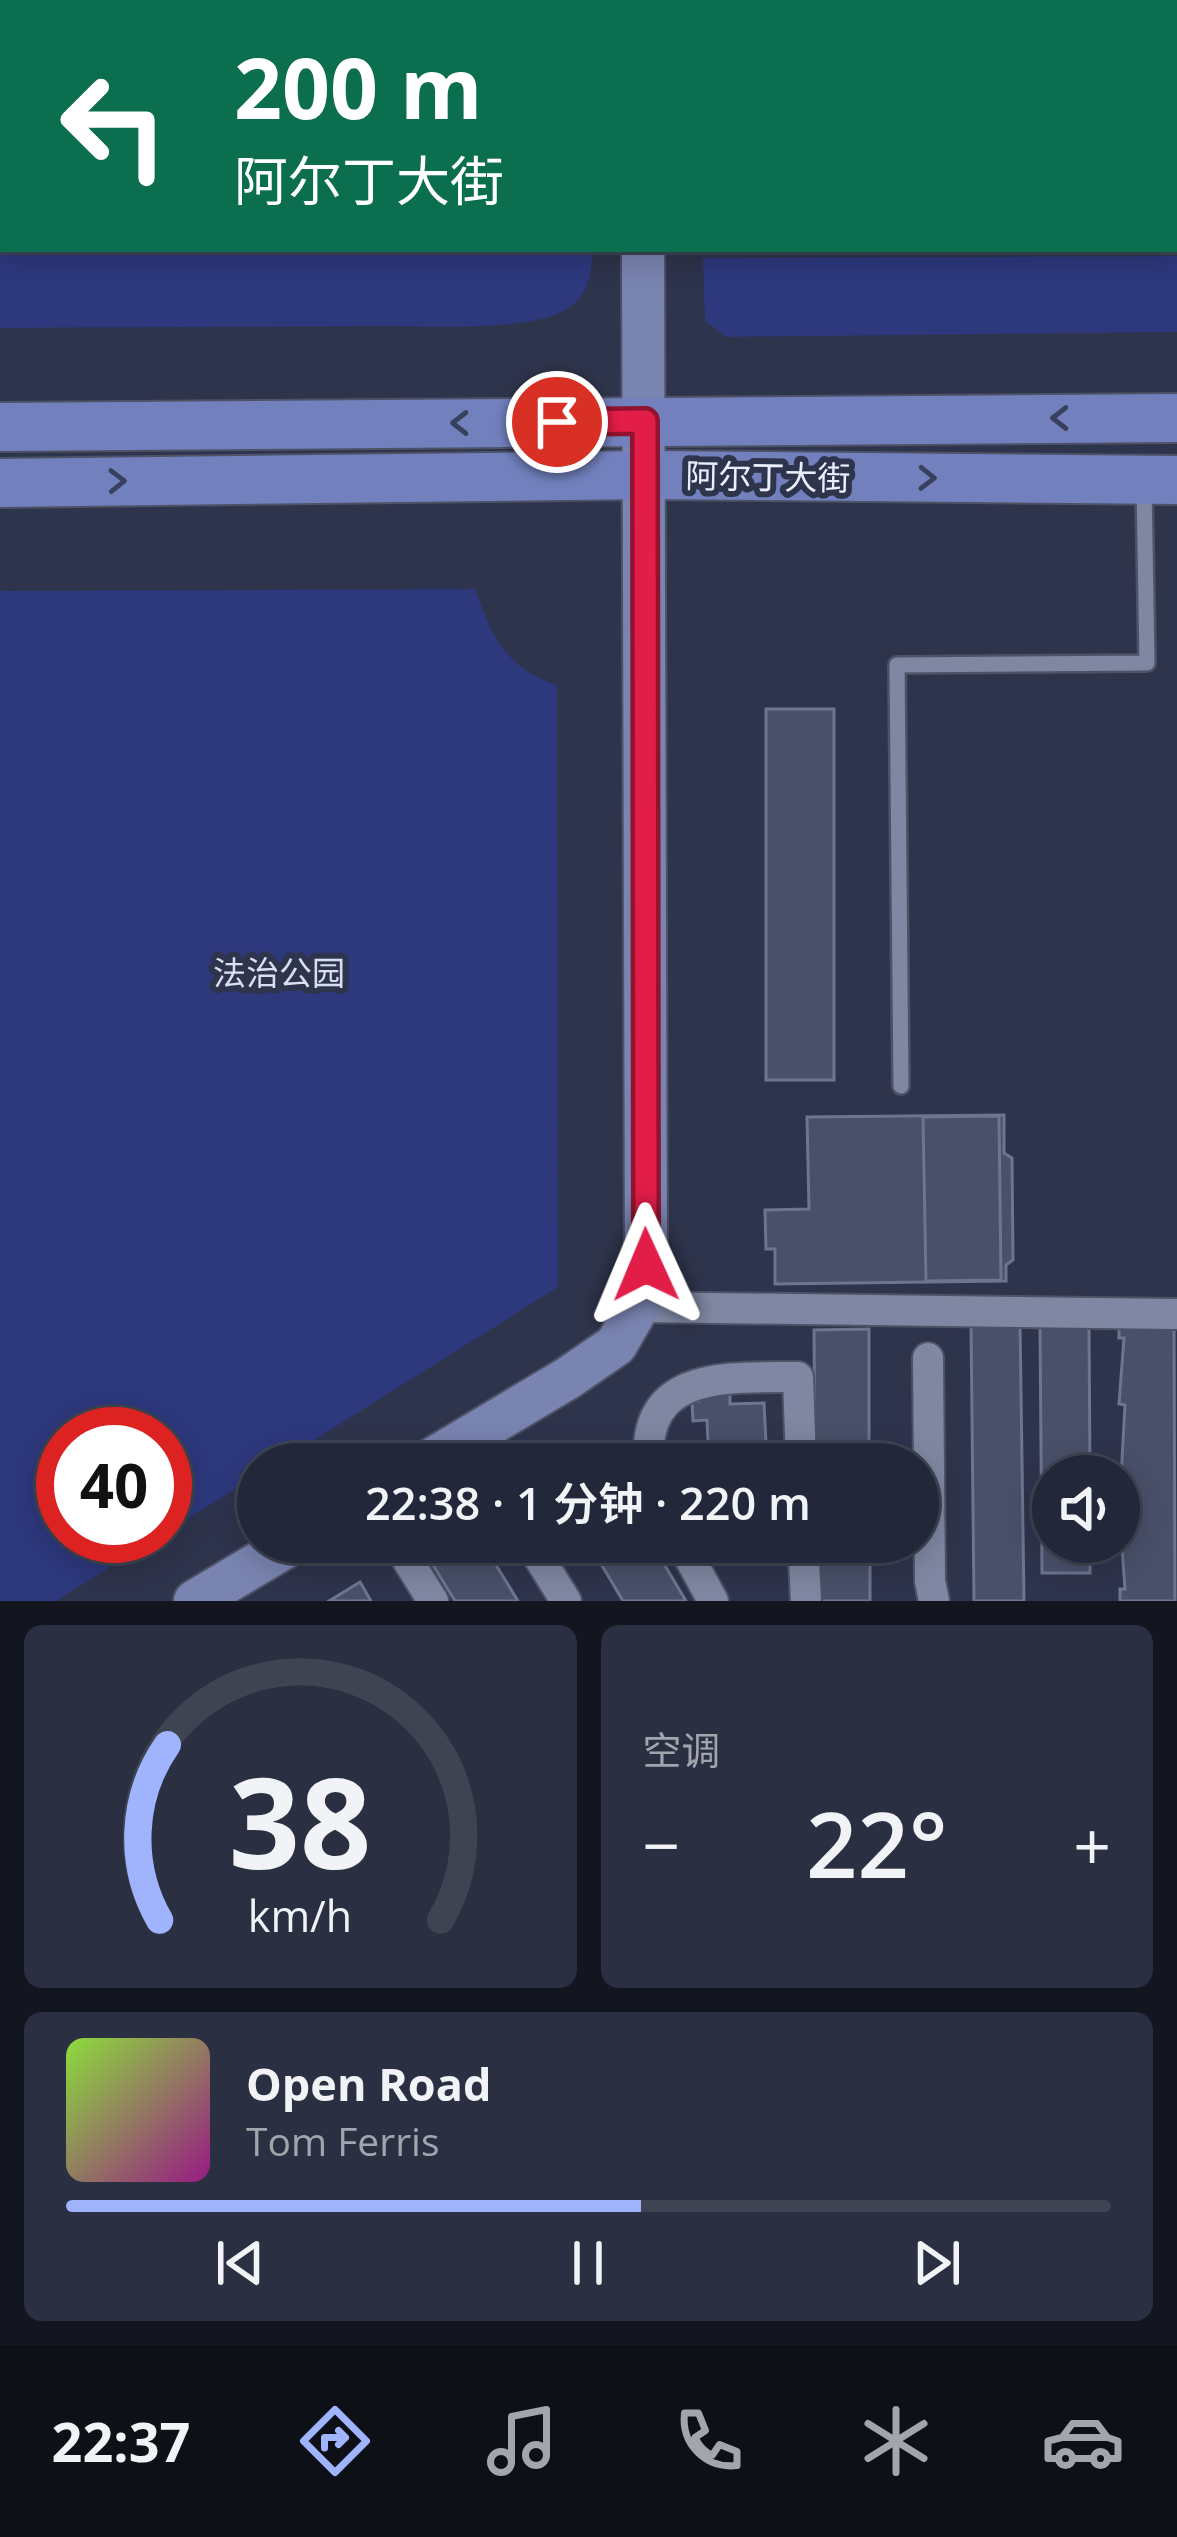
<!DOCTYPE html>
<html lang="zh">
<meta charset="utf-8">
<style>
body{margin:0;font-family:"Open Sans","Noto Sans SC",sans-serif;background:#2a2f41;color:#f1f3f6;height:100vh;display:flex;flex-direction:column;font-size:45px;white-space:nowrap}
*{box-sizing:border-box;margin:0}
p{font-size:39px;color:#a2a5ae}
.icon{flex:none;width:66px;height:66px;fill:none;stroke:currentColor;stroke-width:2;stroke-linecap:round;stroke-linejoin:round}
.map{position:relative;height:1601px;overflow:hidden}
.side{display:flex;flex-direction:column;gap:24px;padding:24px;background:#13151f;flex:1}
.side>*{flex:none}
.hud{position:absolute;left:0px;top:0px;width:1179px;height:252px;box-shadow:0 6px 30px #0003,0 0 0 3px #3f4453;background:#0b6e4f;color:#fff;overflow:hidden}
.controls{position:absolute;left:1032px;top:1455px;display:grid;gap:24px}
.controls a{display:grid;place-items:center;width:108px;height:108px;border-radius:50%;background:#222739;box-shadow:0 6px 30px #0003,0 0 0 3px #3f4453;font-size:60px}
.speed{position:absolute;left:36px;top:1407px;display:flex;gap:24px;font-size:60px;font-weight:700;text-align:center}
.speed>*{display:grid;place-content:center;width:156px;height:156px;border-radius:50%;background:#222739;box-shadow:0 6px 30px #0003,0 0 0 3px #3f4453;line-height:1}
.speed .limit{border:18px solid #d22;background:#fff;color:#111}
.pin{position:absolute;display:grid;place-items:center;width:102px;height:102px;color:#fff;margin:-51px;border:6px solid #fff;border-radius:50%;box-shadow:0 3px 12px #0007}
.me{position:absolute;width:132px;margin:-66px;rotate:359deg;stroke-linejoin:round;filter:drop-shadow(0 0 9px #0008)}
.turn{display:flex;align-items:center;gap:42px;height:252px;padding:0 36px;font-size:54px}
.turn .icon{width:156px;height:156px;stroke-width:2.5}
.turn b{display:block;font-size:84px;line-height:102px}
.big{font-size:90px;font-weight:600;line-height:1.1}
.side .tile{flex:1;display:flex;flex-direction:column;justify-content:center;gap:18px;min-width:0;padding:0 42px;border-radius:18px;background:#2a2f41}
.side .dial{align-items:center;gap:0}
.dial svg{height:312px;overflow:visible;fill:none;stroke:#3f4453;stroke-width:7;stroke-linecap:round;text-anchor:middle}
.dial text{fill:#f1f3f6;stroke:none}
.song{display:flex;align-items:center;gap:36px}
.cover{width:144px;height:144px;border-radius:18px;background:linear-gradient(135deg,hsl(90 70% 55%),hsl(310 70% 35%))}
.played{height:12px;border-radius:6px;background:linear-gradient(90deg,#a0b3fd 55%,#3f4453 55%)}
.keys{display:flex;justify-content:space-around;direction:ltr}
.heat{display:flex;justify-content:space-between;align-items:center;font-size:66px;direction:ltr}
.side .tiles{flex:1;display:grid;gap:24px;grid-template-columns:1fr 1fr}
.tile:last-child{grid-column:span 2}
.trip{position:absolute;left:237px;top:1443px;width:702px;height:120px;border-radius:60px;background:#222739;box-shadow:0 6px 30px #0003,0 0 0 3px #3f4453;font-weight:600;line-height:120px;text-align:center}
.menu{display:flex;height:192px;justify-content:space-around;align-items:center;background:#0e1017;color:#a2a5ae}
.menu .icon{width:84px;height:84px}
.menu .active{color:#a0b3fd}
.menu b{font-size:54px;color:#f1f3f6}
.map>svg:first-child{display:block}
</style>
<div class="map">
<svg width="1177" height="1601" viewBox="0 0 1177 1601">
<rect width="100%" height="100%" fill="#2e344c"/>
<g fill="#2d387d">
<path d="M 0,0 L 590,0 L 3,3 L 3,249 L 592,249 C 592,275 588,299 563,311 C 523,332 426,326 379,326 C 253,327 126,327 0,328 Z"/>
<polygon points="1177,256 1177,332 726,337 705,321 703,258"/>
<path d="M 475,589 C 492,637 506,668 557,685 L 558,1287 L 276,1464 L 258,1464 L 258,1475 L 165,1533 L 165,1434 L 63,1434 L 63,1536 L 160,1536 L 56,1601 L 0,1601 L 0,591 Z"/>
</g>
<g fill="#495069" stroke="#6d7590" stroke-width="3">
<rect x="766" y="709" width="68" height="371"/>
<polygon points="1004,1115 1004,1153 1012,1158 1013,1260 1006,1265 1006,1281 775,1284 775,1249 766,1249 765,1210 809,1209 807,1117"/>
<polygon points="999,1116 1001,1280 926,1281 923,1117"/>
<polygon points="1119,1321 1174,1322 1175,1601 1120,1601 1120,1589 1125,1589 1120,1520 1127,1520 1126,1478 1121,1478 1125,1405 1119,1404 1124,1338 1119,1338"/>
<polygon points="971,1323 1020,1323 1024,1601 974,1601"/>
<polygon points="1040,1324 1089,1324 1090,1476 1053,1476 1053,1542 1090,1542 1090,1573 1042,1573"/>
<polygon points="869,1329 869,1464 815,1464 814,1330"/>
<polygon points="730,1386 730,1404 764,1403 767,1462 698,1464 694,1460 693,1442 708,1442 707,1420 693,1421 692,1402 699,1401 698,1387"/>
<polygon points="590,1442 604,1464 554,1464"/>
<polygon points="419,1542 482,1542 518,1601 455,1601"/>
<polygon points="588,1542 651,1542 686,1601 623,1601"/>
<rect x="816" y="1542" width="54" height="59"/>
<polygon points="360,1582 371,1601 329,1601"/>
</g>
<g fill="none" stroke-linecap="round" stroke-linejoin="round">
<g stroke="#4d5267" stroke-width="20">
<g id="lane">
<polyline points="742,0 742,3"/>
<polyline points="901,1086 897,665 1147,663 1144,484"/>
</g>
</g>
<g stroke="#4d5267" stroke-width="34">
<g id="street">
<polyline points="638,1307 1177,1314"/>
<polyline points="928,1358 930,1581 934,1601"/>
<path d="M 649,1464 C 642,1369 729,1378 798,1377 L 801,1464"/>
<polyline points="529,1542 566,1601"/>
<polyline points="681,1542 713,1601"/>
<polyline points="803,1542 806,1601"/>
<polyline points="408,1561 433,1601"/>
</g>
</g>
<g stroke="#4d5267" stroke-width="46">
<g id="secondary">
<polyline points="641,0 641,3"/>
<polyline points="424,1464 568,1378 616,1345 638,1307 646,1265 643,249"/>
<polyline points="195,1601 294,1542"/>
</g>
</g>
<g stroke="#4d5267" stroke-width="52">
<g id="primary">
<polyline points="0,427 1177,418"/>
<polyline points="0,483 645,475 1177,480"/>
</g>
</g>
<use href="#lane" stroke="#7f87a2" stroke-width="15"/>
<use href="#street" stroke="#7f87a2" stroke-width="30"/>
<use href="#secondary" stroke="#7984b0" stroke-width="42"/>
<use href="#primary" stroke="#7281be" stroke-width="48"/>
</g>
<defs><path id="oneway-chevron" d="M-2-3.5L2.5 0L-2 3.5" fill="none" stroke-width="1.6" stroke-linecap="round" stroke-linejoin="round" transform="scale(3)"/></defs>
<g stroke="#38405d">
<use href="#oneway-chevron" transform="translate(1060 418) rotate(180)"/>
<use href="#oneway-chevron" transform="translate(460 423) rotate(180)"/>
<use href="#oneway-chevron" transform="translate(927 478) rotate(1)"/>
<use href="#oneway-chevron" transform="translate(117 481) rotate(-1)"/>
</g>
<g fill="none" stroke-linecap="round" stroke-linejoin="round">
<g stroke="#92132f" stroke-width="30">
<polyline id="route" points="557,422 645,421 646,1265"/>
</g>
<use href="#route" stroke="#e11d48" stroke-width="21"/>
</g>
<g text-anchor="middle" stroke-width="12" stroke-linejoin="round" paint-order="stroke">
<g font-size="33" fill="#eaefff" stroke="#2e344c">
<text transform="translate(768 477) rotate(1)" y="12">阿尔丁大街</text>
</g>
<g font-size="33" fill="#d8def4" stroke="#2e344c">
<text x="279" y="985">法治公园</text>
</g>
</g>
</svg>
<div class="controls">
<a><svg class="icon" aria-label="sound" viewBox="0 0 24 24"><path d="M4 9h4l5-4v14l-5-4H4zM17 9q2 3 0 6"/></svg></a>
</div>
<div class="speed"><div class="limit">40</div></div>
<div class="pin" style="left:557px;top:422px;background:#d93025"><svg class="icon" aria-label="arrive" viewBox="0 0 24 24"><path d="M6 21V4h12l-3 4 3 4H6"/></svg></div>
<svg class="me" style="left:646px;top:1265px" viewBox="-20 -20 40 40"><path d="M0-17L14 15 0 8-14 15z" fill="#e11d48" stroke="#fff" stroke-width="4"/></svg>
<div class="trip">22:38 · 1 分钟 · 220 m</div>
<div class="hud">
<div class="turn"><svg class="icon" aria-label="left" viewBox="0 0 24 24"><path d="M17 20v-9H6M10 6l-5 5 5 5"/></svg><div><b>200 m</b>阿尔丁大街</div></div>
</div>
</div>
<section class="side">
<div class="tiles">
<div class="tile dial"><svg viewBox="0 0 100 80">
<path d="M14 69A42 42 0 1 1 86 69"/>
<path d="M14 69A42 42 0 0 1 16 24" stroke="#a0b3fd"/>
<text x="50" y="56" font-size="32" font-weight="700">38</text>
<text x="50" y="72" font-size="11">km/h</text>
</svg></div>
<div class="tile"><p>空调</p>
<div class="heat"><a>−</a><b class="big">22°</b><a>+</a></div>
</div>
<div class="tile">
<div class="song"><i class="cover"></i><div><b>Open Road</b><p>Tom Ferris</p></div></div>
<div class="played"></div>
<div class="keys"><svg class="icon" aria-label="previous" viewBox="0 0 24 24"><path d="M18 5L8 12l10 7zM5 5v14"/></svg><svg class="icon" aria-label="pause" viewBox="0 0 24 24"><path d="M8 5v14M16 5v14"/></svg><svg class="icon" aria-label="next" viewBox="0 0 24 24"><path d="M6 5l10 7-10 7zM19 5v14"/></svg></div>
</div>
</div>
</section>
<nav class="menu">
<b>22:37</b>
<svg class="icon active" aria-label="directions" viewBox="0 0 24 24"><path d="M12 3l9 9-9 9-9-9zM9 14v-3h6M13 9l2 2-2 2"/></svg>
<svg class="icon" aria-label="music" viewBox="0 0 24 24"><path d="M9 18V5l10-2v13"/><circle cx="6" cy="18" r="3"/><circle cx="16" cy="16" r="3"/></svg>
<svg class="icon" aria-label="phone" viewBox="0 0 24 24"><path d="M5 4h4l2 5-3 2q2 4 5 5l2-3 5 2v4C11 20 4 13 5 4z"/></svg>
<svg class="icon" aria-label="climate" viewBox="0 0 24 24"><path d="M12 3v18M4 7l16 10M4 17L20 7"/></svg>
<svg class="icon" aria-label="car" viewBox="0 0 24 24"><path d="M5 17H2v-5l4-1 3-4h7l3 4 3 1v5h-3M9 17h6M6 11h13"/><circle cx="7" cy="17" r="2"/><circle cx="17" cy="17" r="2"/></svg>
</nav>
